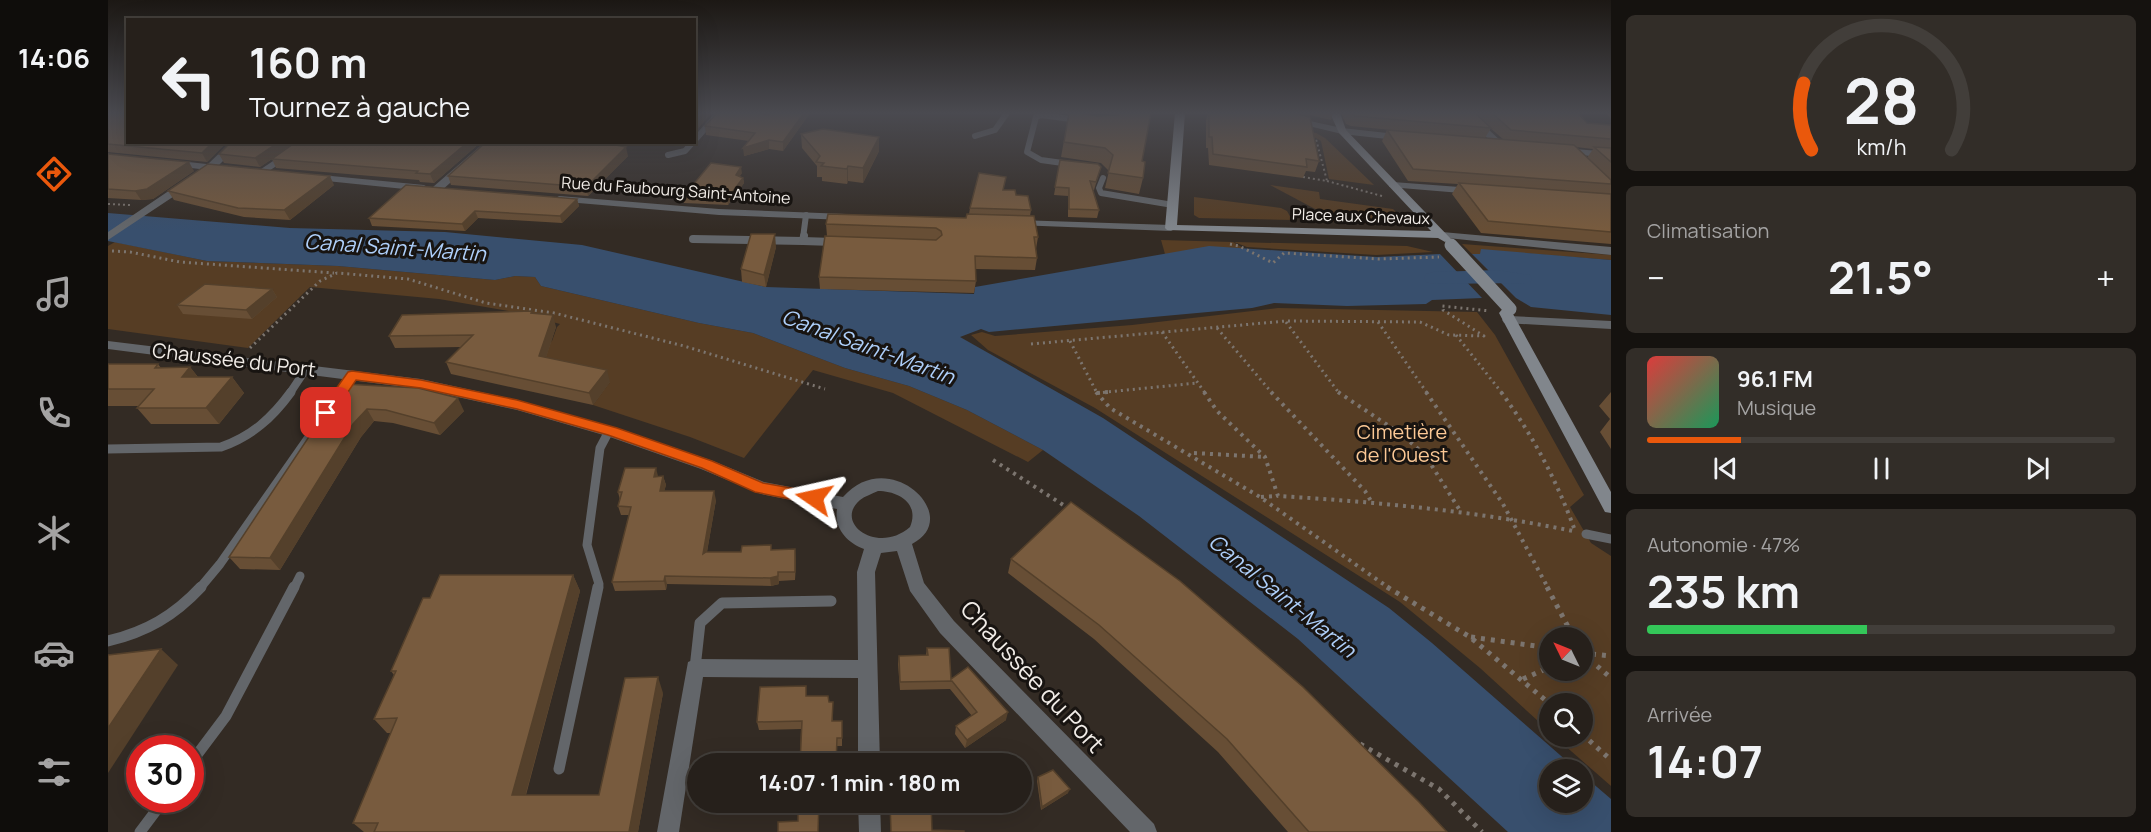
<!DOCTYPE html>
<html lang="fr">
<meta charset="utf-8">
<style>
body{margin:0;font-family:Manrope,sans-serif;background:#322d28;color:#f1f3f6;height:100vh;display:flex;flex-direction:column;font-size:22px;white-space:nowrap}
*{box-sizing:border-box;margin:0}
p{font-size:20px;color:#a4a3a3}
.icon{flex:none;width:33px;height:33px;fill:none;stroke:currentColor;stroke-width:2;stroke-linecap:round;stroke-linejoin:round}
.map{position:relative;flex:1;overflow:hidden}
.panel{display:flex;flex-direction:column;gap:15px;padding:15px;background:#15120f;width:540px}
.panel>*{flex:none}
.guide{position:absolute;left:18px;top:18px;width:570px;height:126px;border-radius:0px;box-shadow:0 6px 24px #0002,0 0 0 2px #423e3a;background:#26201b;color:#f1f3f6;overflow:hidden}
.needle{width:39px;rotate:313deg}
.fabs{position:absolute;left:1431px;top:627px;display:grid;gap:12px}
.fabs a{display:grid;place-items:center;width:54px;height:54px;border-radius:50%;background:#26201b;box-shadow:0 6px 24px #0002,0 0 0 2px #423e3a;font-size:30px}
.speed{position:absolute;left:18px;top:735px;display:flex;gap:12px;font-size:30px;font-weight:700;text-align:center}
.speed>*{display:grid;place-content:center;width:78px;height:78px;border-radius:50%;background:#26201b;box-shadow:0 6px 24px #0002,0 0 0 2px #423e3a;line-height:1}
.speed .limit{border:9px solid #d22;background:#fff;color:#111}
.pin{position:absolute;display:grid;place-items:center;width:51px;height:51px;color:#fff;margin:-26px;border-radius:12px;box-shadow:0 3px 9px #0006}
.me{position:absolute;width:66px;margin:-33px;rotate:281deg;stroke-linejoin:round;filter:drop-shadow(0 0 4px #0008)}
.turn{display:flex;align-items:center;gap:21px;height:126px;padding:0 24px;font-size:27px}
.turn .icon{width:78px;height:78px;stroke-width:2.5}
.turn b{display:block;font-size:42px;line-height:51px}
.big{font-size:45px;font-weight:700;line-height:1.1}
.panel .widget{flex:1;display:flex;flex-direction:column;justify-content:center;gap:9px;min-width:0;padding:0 21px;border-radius:9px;background:#322d28}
.panel .dial{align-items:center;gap:0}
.dial svg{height:156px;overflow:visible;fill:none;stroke:#423e3a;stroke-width:7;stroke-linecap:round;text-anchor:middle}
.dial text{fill:#f1f3f6;stroke:none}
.song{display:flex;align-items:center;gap:18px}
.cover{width:72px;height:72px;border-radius:9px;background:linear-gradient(135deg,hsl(0 70% 55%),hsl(150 70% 35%))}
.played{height:6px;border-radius:3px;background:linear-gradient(90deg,#ea580c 20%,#423e3a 20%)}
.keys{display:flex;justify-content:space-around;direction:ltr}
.heat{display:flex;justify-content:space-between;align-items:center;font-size:33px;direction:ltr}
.charge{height:9px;border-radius:4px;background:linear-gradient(90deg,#34c759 47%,#423e3a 0)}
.trip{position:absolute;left:579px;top:753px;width:345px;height:60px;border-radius:30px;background:#26201b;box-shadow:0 6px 24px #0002,0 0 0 2px #423e3a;font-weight:700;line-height:60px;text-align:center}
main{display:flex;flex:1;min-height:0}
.dock{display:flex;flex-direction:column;width:108px;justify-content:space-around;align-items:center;background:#0f0d0b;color:#a4a3a3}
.dock .icon{width:42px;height:42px}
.dock .current{color:#ea580c}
.dock b{font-size:27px;color:#f1f3f6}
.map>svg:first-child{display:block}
</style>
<main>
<nav class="dock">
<b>14:06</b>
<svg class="icon current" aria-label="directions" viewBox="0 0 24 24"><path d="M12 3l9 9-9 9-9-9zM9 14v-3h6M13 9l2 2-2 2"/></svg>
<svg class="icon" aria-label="music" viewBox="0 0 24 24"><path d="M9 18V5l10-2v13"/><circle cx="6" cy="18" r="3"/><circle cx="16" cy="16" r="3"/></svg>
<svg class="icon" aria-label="phone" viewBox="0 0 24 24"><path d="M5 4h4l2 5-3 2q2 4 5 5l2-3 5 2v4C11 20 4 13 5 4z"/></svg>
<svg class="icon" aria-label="climate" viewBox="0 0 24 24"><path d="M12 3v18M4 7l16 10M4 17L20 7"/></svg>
<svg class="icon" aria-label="car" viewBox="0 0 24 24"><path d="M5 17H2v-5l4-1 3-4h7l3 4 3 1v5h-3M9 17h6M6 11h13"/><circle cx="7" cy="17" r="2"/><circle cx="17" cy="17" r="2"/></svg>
<svg class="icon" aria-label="filters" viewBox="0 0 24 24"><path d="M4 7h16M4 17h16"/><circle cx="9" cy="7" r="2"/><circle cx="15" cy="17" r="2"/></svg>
</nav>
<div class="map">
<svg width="1503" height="832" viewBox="0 0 1503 832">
<rect width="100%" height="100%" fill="#332b24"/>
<g fill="#563d24" fill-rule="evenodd">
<polygon points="1195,131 1208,133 1217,138 1266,185 1221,179 1213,141"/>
<polygon points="1162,185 1211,192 1212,199 1285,209 1290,214 1289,220 1273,224 1203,221 1198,214 1209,210"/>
<polygon points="1086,197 1173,208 1179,211 1184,220 1091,218 1086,215"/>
<polygon points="1053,240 1125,242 1159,262 1059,261"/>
<polygon points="7,242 99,261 230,266 387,280 407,276 427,277 433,286 591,323 645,333 737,368 801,386 859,410 935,450 920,462 785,393 705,370 636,458 582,437 485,405 502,382 408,362 444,341 449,327 452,324 407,312 331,299 202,287 140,348 0,329 0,246"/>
<polygon points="1126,242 1299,246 1325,252 1268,255 1139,247"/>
<polygon points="1354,244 1503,255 1503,260 1373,250 1373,254 1364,254"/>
<path d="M 1170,308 L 1369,312 L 1387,335 L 1476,495 L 1462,507 L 1483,543 L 1503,556 L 1503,786 L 1447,737 L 1474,736 L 1474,704 L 1442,704 L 1441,731 L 1372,668 L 1292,602 L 987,408 L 880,350 L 863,335 L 874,332 L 887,336 L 1024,325 ZM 1442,638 L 1474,638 L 1474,670 L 1442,670 Z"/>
</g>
<g fill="#384f6d">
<polygon points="0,213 182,228 337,232 474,245 658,287 866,294 867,287 1101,246 1269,257 1332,254 1374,298 1324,300 1318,304 1239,306 1166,303 1144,308 881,332 873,329 852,337 995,418 1281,608 1324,643 1468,769 1442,770 1442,802 1474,802 1475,775 1503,799 1503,832 1400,832 1190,639 1031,516 935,450 859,410 801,386 737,368 645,333 591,323 433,286 427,277 407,276 387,280 230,266 99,261 0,241"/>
<polygon points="1373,249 1503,260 1503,315 1423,307 1408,298 1364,254 1372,254"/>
</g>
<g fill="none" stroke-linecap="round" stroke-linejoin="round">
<polygon fill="#384f6d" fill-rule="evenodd" points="1389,270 1422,275 1424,279 1422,283 1325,284 1318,282 1316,278 1318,274 1325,272"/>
<g stroke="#7c756f" stroke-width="2" stroke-dasharray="2 3" stroke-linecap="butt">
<polyline points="1195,177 1219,181 1208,139"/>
<polyline points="1219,181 1274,196"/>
<polyline points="0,204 22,205"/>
</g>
<g stroke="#7c756f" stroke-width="3" stroke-dasharray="2 4" stroke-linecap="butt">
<polyline points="1122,244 1131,246 1165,263 1176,253 1271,259 1331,257"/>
<polyline points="4,251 22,252 72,262 226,273"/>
<polyline points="1178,322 1231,393"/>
<polyline points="1270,322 1319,393"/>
<polyline points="1109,328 1164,393"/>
<polyline points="1054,332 1097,393"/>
<polyline points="1348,335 1394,393"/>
<polyline points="962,341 989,393"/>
<polyline points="923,344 1178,321 1312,322 1341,335 1376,336 1335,310 1334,306 1382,311"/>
<polyline points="142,348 212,281 229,273 300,279 378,303 446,313 576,346 717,389"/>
<polyline points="989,393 1089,383"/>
</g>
<g stroke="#7c756f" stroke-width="4" stroke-dasharray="3 5" stroke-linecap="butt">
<polyline points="988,392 1002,408 1152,497 1281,588"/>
<path d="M 1096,392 L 1109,411 L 1157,457 L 1170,496 C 1269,502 1367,511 1465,531"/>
<polyline points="1163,392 1257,491 1263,501"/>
<polyline points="1230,392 1293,434 1317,455 1353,512"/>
<polyline points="1318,392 1395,504 1440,588"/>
<path d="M 1393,392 C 1424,434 1448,479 1466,528"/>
<polyline points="989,393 1001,392"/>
<polyline points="1086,453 1157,457"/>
<polyline points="885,460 960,508"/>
<polyline points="1153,497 1169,496"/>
</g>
<g stroke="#7c756f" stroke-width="5" stroke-dasharray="4 6" stroke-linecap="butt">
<polyline points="1279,587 1362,637 1442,704"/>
<polyline points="1439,587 1466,638"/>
<polyline points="1363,637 1442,648"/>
<polyline points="1474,653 1503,678"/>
<polyline points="1474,653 1503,656"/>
<polyline points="1415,679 1442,667"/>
<polyline points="1474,734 1503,760"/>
<polyline points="1252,744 1331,789 1374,832"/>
</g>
<g stroke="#63666a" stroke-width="6">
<polyline points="867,136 887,130 899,113"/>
<polyline points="586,141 611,113"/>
<polyline points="560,155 577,151 585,142"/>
<polyline points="962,164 933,160 919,152 928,117 933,115 970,120"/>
<polyline points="154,172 175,158"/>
<polyline points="995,178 991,188 993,193 1065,205"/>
<polyline points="695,238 698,215"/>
</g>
<g stroke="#63666a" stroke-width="8">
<polyline points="585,239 695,241 696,236"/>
<polyline points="695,241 725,242"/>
<polyline points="182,393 198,369"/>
</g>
<g stroke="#63666a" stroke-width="9">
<path d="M 0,449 L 113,447 C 144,436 164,418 183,392"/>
<polyline points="1478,534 1503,539"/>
<polyline points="92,588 112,564 201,437"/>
<polyline points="186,588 192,576"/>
<polyline points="490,588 491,584 479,545 492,448 501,431"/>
</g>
<g stroke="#63666a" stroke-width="11">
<path d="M 0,641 C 38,632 66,616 93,587"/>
<polyline points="587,668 592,623 614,603 723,601"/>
<polyline points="82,764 118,716 186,587"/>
<polyline points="451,769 490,587"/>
<polyline points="32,832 56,800"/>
</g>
<g fill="#63666a" fill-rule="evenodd">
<polygon points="1146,113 1165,113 1234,128 1297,135 1302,138 1297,141 1234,134"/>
<polygon points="1352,113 1363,113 1396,144 1396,148 1390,148"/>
<polygon points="123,142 134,142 107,169 0,240 0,232 99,165"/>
<polygon points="377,142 388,142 333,191 325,191 325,187"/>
<polygon points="1455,148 1503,152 1503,158 1451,153 1450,151"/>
<polygon points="1285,182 1365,188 1370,191 1365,194 1281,187 1281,183"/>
<polygon points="1334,232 1503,247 1503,255 1330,237 1330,233"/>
<polygon points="1401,316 1503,321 1503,329 1396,323 1394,320 1396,317"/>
<path d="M 0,341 L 313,379 L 409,400 L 509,428 L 605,461 L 656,482 L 735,497 C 781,444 857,517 804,544 L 816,583 L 846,621 L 1046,824 L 1049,832 L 1022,832 L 832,633 L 802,591 L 789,551 L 773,553 L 767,572 L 772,764 L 750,764 L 750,678 L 595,677 L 571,832 L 549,832 L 580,662 L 587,659 L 750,660 L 749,572 L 756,549 C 738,542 726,528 729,509 L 653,494 L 593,469 L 499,436 L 409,410 L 313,389 L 0,349 ZM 770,491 C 790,491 812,503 802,527 C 770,555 725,523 752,500 C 757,496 764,494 770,491 Z"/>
<polygon points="750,802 772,802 773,832 751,832"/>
</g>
<g fill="#63666a" fill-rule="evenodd">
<polygon points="63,160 116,166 121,169 116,172 59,165 59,161"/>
<polygon points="203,174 316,185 321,188 316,191 199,179 198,177"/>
<polygon points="451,196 611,209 738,214 744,217 738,220 611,215 447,201 446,199"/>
<polygon points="909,220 1063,225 1069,228 1063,231 905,225 903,223"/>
</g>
<g fill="#81868c" fill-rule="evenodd">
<polygon points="1067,113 1077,113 1069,225 1323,231 1231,133 1222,113 1232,113 1238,130 1343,239 1337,242 1330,238 1059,230 1057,228"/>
<polygon points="1402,305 1408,309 1405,314 1503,492 1503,513 1497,512 1391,313 1397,306"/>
</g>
<polyline stroke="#81868c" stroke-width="13" points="1343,245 1402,309"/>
</g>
<g fill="#674e35" fill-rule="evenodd">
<polygon points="0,113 20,142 119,142 99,162 0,152"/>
<polygon points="702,113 675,151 661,149 636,156 641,141 598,135 597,126 661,115"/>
<polygon points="961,113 989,116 1001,115 1001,113 1043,113 1034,161 1035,178 1031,194 997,188 1001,171 993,163 953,157"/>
<polygon points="1100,113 1225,113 1223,120 1202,115 1201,117 1211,161 1207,172 1198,171 1195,178 1101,165 1100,148 1098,148 1098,120"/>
<path d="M 1233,113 L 1470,113 L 1479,123 L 1503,125 L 1503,244 L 1373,233 L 1344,194 L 1350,184 L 1300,181 L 1274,141 L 1279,130 L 1313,133 L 1243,126 L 1238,124 ZM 1380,126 L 1396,140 L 1377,138 L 1383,128 ZM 1468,147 L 1485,149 L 1479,158 Z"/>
<polygon points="1498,113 1503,113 1503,119"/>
<polygon points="693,134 771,151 755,183 740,181 739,184 714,181 714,177 709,177 709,166 694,148"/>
<polygon points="373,142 326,183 312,182 311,180 168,168 164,159 173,153 152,167 116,163 111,154"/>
<polygon points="505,145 520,156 480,196 343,185 340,176"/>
<polygon points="0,154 86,171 45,199 33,200 0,198"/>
<polygon points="952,160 993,167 986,190 985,190 991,210 989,218 960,217 960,196 946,195"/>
<polygon points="634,173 631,176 635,178 636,183 620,205 576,203 575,197"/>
<polygon points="226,185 182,220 136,217 66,200 60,191"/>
<polygon points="896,190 908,195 923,210 922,216 930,237 928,249 929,258 927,270 867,269 868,281 866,293 712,289 711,277 719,236 718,224 858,218 861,214 862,208"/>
<polygon points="469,199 471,206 454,223 370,218 357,231 264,226 261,218"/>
<polygon points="668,247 658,287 634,282 633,269"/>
<polygon points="164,289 169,297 144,319 75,314 69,305"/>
<polygon points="425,314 448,327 438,357 502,382 485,405 343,374 338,362 353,347 287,348 281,336"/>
<polygon points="0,364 50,364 53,368 82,367 90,377 124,377 136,393 111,424 43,424 29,408 31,406 0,406"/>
<polygon points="236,384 356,411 332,435 285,423 266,421 253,437 172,570 132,569 121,557"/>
<polygon points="1503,392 1503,449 1492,432 1502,419 1491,406"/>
<polygon points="550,476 555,476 558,485 556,491 608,500 599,552 633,552 664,550 688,558 687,580 671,581 671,584 663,586 559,584 558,590 507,591 504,582 521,515 513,515 510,506 512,500 510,492"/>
<polygon points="903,559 1339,832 1180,832 1110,752 986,639 900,573"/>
<polygon points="465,575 472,591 418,795 491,795 555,693 530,832 256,832 245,823 283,733 279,733 266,719 286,675 283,671 322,598"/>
<polygon points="819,648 843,679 898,720 857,748 847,734 848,726 864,716 842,689 792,690 790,664 791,656 818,655"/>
<polygon points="699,696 721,702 725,721 734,721 734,746 729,746 729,764 692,764 693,729 651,730 649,722"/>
<polygon points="930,777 960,793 933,810 929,781"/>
</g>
<g fill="#54402b">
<polygon points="595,113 604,113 586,133 586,123"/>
<polygon points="696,113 702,113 675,151 675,142"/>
<polygon points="771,137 771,151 755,183 755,168"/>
<polygon points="661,140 661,149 636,156 635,148"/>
<polygon points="105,142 119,142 99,162 94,153"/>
<polygon points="171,142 189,142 152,167 147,158"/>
<polygon points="360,142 373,142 326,183 322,174"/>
<polygon points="518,147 520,156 480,196 478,187"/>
<polygon points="81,162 86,171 45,199 33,200 27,191"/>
<polygon points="740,166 740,181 739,184 739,169"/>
<polygon points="633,167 634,173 629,181 628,175"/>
<polygon points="222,176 226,185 182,220 176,210"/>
<polygon points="635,178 636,183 620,205 619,199"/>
<polygon points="469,199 471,206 454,223 452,216"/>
<polygon points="367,211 370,218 357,231 354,224"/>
<polygon points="667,234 668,247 658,287 656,275"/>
<polygon points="164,289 169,297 144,319 138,310"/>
<polygon points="445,315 448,327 435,367 431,356"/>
<polygon points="82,367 95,384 74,377"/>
<polygon points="499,370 502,382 485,405 481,393"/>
<polygon points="124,377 136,393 111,424 98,408"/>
<polygon points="350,398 356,411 332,435 326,423"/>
<polygon points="259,409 266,421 253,437 172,570 162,558 245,424"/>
<polygon points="548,468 550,476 546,477"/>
<polygon points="555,476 558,485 554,500 552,491"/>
<polygon points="606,491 608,500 597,563 595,554"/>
<polygon points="687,549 688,558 687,580"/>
<polygon points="670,572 671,584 663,586 662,578"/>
<polygon points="465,575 472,591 414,808 404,795"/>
<polygon points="557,576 559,584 558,590 556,581"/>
<polygon points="53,649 70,665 0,773 0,728"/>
<polygon points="550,677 555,693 530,832 521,832"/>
<polygon points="900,712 898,720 857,748 859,740"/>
<polygon points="962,789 960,793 933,810 934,807"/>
</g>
<g fill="#785b3e" stroke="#54402b" stroke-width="1.5">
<polygon points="0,113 20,113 20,142 105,142 94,153 0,144"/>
<polygon points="586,113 595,113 586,123"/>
<polygon points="609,113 646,113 661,115 663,113 696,113 675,142 661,140 635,148 647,133 597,126"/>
<polygon points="961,113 971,113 989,116 1010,115 1011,113 1043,113 1034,161 1037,162 1035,178 1000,173 1005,155 997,148 956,142"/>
<polygon points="1101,113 1186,113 1202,117 1211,161 1198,159 1199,167 1105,154 1104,137 1101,137"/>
<polygon points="1243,113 1367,113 1383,128 1247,116"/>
<polygon points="1384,113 1470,113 1479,123 1503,125 1503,139 1403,130"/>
<polygon points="715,129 771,137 755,168 740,166 739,169 713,166 716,163 708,162 712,156 693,134"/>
<polygon points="1279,130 1466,145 1503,180 1503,184 1305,169"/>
<polygon points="123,142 171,142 147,158 111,154"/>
<polygon points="188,142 360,142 322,174 308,173 310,171 164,159"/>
<polygon points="378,142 502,142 502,144 518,147 478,187 340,176"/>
<polygon points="1486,147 1503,148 1503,162"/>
<polygon points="0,154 81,162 39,189 27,191 0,189"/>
<polygon points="952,160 990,164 993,167 988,182 982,181 991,210 961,209 961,188 947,187"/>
<polygon points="603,163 633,167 628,175 635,178 619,199 575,197"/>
<polygon points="100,164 222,176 176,210 130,208 60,191"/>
<polygon points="871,173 898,177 895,190 907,190 908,195 920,196 923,210 862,208"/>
<polygon points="1351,183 1503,194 1503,232 1380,221"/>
<polygon points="298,185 469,199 452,216 367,211 354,224 261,218"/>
<polygon points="720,214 858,218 859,214 926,216 930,237 926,237 929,258 867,256 868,281 711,277 717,236 828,240 834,235 833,231 828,228 718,224"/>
<polygon points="643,234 667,234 656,275 633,269"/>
<polygon points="97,284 164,289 138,310 69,305"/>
<polygon points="424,311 423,313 445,315 431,356 499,370 481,393 338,362 365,335 281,336 294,315"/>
<polygon points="0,364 50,364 47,368 82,367 74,377 124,377 98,408 29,408 46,389 0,389"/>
<polygon points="236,384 310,388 350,398 326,423 278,410 259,409 245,424 162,558 121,557"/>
<polygon points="517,468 548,468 546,477 555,476 552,491 606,491 595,554 598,552 633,552 634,546 663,545 663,550 687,549 687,572 670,572 670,576 662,578 557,576 556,581 504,582 523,507 510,506 514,492 510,492"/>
<polygon points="963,502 1072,581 1195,687 1311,802 1339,832 1201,832 1119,739 991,625 903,559"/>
<polygon points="332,575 465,575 404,795 491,795 517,678 550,677 521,832 266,832 270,823 245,823 289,718 266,719 288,671 283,671 315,598 322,598"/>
<polygon points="819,648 841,648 843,679 860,667 900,712 859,740 848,726 869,712 844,681 792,682 791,656 820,655"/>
<polygon points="53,649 0,728 0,655"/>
<polygon points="698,686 698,696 720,696 721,702 725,702 724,721 734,721 734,738 729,738 728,764 692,764 694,721 649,722 652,687"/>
<polygon points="945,770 962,789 934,807 930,777"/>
<polygon points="690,802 711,802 710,832 670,832 670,822 690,821"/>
<polygon points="782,802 823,802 824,830 856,831 856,832 783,832"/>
</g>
<linearGradient id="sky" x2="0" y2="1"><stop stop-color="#1c1814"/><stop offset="0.49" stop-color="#4a4a50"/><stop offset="1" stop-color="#4a4a50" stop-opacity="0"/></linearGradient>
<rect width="1503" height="230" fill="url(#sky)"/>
<polygon fill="#ea580c" stroke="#983908" stroke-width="1.5" points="244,371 313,380 409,400 509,428 604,461 655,483 706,492 711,494 713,498 711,502 706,504 647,492 594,468 500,435 409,409 313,388 248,380 223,417 213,417 211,413 213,410 240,372"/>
<g text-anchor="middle" stroke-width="6" stroke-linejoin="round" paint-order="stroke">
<g font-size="16" fill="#f1ece7" stroke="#181411">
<text transform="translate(568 190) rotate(4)" y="6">Rue du Faubourg Saint-Antoine</text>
<text transform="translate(1253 216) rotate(2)" y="6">Place aux Chevaux</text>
</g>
<g font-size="20" fill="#f1ece7" stroke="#181411">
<text transform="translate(126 360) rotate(7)" y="7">Chaussée du Port</text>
</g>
<g font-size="20" fill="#fbc895" stroke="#181411">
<text x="1294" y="439">Cimetière<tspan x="1294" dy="23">de l'Ouest</tspan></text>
</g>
<g font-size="21" font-style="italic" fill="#aecffa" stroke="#181411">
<text transform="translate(287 248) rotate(4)" y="7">Canal Saint-Martin</text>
<text transform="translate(760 347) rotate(20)" y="7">Canal Saint-Martin</text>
<text transform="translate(1174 596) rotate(39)" y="7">Canal Saint-Martin</text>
</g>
<g font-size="24" fill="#f1ece7" stroke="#181411">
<text transform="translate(924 677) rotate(47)" y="8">Chaussée du Port</text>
</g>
</g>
</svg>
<div class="fabs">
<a><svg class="needle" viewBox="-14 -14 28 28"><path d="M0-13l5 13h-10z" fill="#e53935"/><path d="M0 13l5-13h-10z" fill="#a4a3a3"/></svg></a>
<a><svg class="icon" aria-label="search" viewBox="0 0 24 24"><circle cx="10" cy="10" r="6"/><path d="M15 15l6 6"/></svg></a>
<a><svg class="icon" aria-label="layers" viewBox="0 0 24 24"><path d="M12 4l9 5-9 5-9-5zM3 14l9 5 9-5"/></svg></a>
</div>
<div class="speed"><div class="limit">30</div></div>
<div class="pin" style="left:218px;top:413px;background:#d93025"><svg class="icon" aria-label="arrive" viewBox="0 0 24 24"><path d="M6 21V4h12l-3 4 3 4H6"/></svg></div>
<svg class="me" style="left:706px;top:498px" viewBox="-20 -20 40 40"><path d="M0-17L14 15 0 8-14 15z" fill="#ea580c" stroke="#fff" stroke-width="4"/></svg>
<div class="trip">14:07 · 1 min · 180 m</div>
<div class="guide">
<div class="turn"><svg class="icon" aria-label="left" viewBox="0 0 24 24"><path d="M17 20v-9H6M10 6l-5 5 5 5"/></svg><div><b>160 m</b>Tournez à gauche</div></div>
</div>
</div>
<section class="panel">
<div class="widget dial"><svg viewBox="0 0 100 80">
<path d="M14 69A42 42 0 1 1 86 69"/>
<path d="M14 69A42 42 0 0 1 10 35" stroke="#ea580c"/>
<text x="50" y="56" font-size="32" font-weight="700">28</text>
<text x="50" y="72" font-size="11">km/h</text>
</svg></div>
<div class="widget"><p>Climatisation</p>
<div class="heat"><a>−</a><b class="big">21.5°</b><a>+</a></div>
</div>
<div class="widget">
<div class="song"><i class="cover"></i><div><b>96.1 FM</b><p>Musique</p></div></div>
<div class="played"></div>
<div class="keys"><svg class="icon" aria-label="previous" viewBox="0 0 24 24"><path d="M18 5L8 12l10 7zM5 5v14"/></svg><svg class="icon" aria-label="pause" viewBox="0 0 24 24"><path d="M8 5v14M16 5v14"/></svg><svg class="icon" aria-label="next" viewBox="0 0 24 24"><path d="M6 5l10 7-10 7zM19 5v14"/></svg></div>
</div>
<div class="widget"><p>Autonomie · 47%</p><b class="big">235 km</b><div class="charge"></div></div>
<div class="widget"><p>Arrivée</p><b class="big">14:07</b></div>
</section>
</main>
